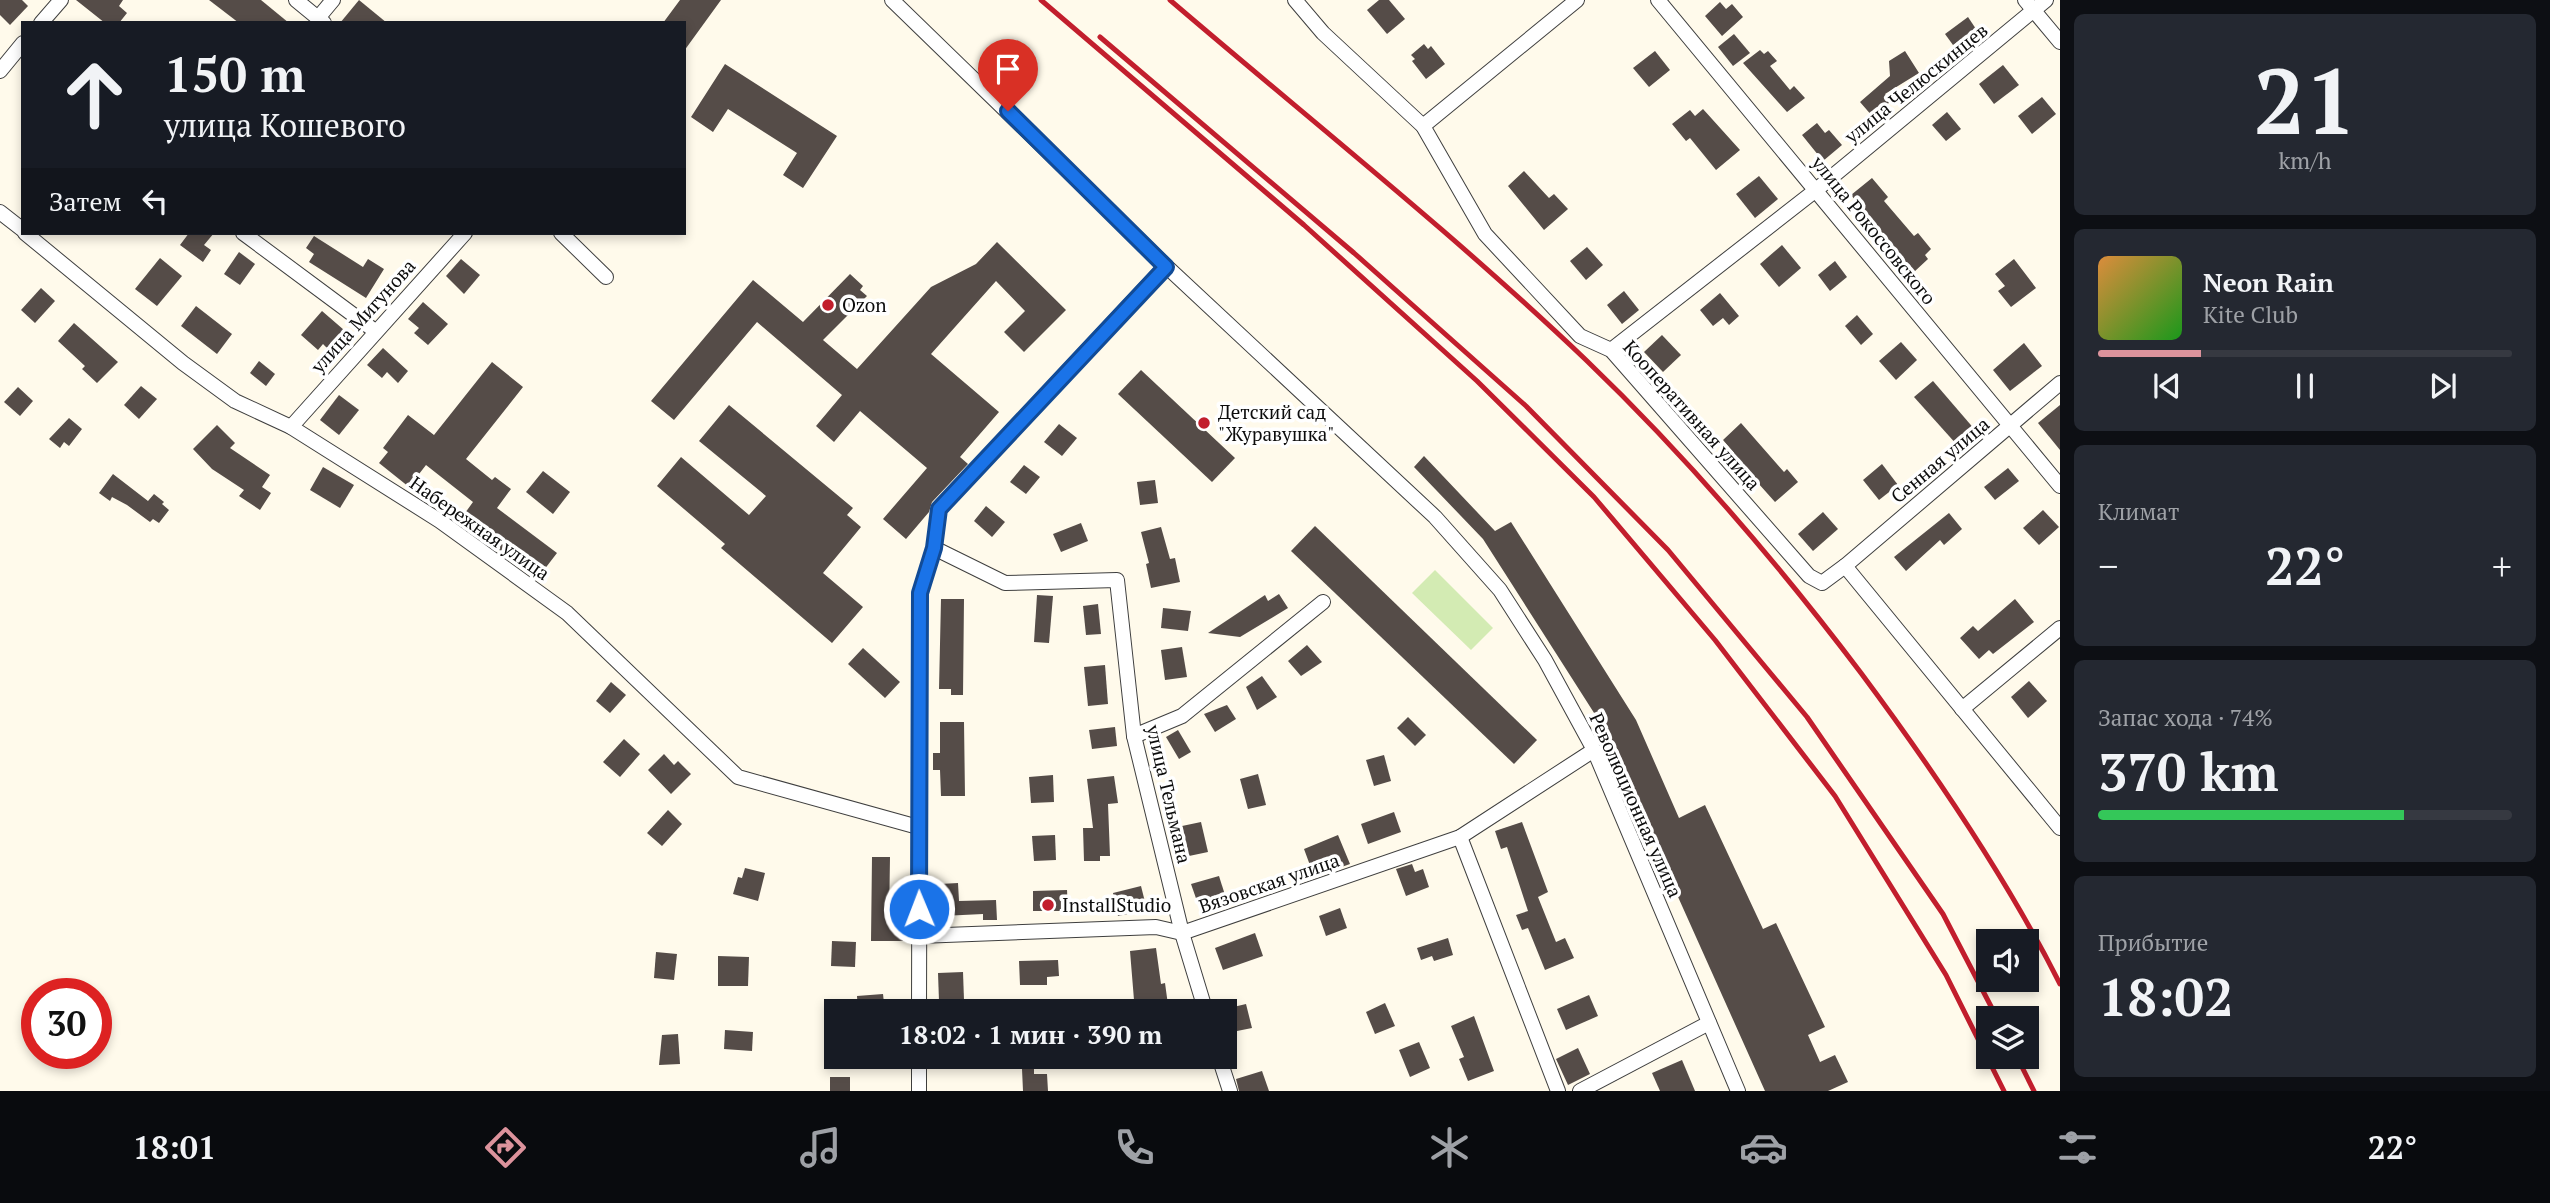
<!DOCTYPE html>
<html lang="ru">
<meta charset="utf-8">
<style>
body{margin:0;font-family:"PT Serif",serif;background:#242831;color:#f1f3f6;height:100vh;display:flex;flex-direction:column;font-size:26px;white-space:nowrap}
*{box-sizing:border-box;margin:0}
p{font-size:23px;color:#9ea1a6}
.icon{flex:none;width:38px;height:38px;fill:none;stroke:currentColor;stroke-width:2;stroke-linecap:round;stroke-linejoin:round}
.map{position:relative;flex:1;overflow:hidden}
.drawer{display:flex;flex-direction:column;gap:14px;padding:14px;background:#0d0f14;width:490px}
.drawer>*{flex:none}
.banner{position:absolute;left:21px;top:21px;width:665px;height:214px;border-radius:0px;box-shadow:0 4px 10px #0003;background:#171b24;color:#f1f3f6;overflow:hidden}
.fabs{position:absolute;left:1976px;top:929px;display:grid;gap:14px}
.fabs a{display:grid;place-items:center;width:63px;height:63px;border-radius:0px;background:#171b24;box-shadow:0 4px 10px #0003;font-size:35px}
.speed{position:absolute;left:21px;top:978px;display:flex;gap:14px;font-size:35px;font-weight:700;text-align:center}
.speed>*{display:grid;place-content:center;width:91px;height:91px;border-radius:50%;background:#171b24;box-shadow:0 4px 10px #0003;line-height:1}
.speed .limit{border:10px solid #d22;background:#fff;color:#111}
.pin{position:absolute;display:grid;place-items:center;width:60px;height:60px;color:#fff;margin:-72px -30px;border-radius:50% 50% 50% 0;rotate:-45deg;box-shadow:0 0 7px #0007}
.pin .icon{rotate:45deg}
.me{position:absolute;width:77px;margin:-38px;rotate:359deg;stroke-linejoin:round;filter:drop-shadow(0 0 5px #0008)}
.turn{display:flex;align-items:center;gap:24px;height:147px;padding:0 28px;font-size:32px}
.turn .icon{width:91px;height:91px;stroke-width:2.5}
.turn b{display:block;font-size:49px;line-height:60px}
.then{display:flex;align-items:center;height:66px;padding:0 28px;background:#0003;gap:14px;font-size:26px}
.big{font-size:52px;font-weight:600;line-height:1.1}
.drawer .widget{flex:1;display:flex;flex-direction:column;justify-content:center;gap:10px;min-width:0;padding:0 24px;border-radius:10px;background:#242831}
.drawer .dial{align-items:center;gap:0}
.dial b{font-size:91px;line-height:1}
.song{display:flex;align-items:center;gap:21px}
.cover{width:84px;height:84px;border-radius:10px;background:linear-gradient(135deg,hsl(30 70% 55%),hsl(120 70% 35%))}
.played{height:7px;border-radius:4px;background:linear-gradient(90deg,#dc939c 25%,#363941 25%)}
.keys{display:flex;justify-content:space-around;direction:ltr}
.heat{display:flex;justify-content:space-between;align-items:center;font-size:38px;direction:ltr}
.charge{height:10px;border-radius:5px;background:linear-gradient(90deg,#34c759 74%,#363941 0)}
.trip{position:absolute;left:824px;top:999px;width:413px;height:70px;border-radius:0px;background:#171b24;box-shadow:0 4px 10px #0003;font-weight:600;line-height:70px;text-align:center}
.dock{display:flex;height:112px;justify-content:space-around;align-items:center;background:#090b0e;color:#9ea1a6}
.dock .icon{width:49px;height:49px}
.dock .active{color:#dc939c}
.dock b{font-size:32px;color:#f1f3f6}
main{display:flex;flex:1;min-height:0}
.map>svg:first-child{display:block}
</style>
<main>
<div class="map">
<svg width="2060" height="1091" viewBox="0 0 2060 1091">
<rect width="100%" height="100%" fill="#fffaeb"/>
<polygon fill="#d3ebb3" points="1435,570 1493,628 1471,650 1412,593"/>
<g fill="#554c48">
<polygon points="0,0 22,0 28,6 10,25 0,15"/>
<polygon points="76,0 123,0 119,6 127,13 119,23 105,23"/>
<polygon points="209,0 261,0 289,23 239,23"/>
<polygon points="359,0 387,23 340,23"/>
<polygon points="680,0 721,0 684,51 684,23 663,23"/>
<polygon points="1379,0 1389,0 1405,19 1387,34 1367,10"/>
<polygon points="1720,2 1726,9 1732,4 1743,17 1722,36 1705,16"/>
<polygon points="1968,17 1976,29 1953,45 1945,34"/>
<polygon points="1734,34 1750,53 1733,66 1718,47"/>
<polygon points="1424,44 1428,49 1431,46 1445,64 1426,79 1412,61 1415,59 1411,55"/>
<polygon points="1760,50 1764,54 1768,51 1777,61 1770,66 1790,90 1794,86 1805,98 1787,112 1743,63"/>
<polygon points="1655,51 1670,70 1649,87 1633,68"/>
<polygon points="1905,51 1919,73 1885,94 1891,101 1873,117 1860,102 1890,76 1889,61"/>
<polygon points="725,64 837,136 803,188 783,175 797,153 728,109 713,132 691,117"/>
<polygon points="2003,65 2019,85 1994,104 1979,84"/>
<polygon points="2042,97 2056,114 2032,134 2018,116"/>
<polygon points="1703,109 1740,150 1716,170 1690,138 1686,141 1672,124 1690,110 1695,116"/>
<polygon points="1947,112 1961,129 1946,141 1932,125"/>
<polygon points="1817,123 1825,133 1829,130 1842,145 1823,161 1802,135"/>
<polygon points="1524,171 1549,198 1554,194 1568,209 1544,230 1508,186"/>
<polygon points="1759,176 1778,199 1755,218 1736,194"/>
<polygon points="1872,178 1888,197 1884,201 1914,236 1918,233 1931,249 1925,255 1928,259 1914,272 1851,195"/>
<polygon points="189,233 214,233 204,245 211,250 203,262 180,245"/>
<polygon points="314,236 363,267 368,259 384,269 366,298 309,262 314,254 306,248"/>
<polygon points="997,242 1066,310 1024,352 1004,332 1025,311 996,281 931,354 999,412 960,457 968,464 932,502 929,512 906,539 883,519 927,468 860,411 834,442 816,426 842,395 757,322 674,420 651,401 753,280 803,322 850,274 863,286 860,290 867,296 823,340 857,369 931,287 976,264"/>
<polygon points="1782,245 1801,268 1779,287 1760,264"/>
<polygon points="1587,247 1603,265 1586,280 1570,261"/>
<polygon points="239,252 255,264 240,285 224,274"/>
<polygon points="160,258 182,276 157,306 135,289"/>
<polygon points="461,259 480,275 464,294 446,276"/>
<polygon points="2014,259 2036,288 2011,307 1998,291 2005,286 1995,274"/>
<polygon points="1835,261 1847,277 1830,291 1818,275"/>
<polygon points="41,288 55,301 35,323 21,310"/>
<polygon points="1624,291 1639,310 1622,324 1607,305"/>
<polygon points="1720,293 1739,316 1729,325 1723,318 1713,326 1700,310"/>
<polygon points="423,302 448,324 428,345 414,333 419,328 408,319"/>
<polygon points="196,306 232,334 217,354 181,326"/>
<polygon points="322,311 344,330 328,349 323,344 318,350 301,335"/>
<polygon points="1857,315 1873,334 1861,345 1845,326"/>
<polygon points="74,323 118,362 97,383 82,369 85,366 58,341"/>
<polygon points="1662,335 1681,355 1663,372 1644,352"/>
<polygon points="1901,342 1917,360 1896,380 1879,361"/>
<polygon points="2024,343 2042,366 2010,391 1993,370"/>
<polygon points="383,348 408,371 398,383 387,372 382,378 367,365"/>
<polygon points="259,361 275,374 266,386 250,373"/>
<polygon points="492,362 523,387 466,459 492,480 495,477 511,489 497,508 557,553 537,579 460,520 473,502 426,465 409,487 379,463 388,452 383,448 408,415 434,435"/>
<polygon points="1141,370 1235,458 1212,482 1118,394"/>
<polygon points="1933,381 1976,431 1958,446 1914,397"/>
<polygon points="141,386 157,399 139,419 124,405"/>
<polygon points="18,387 33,401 20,416 4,402"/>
<polygon points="339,395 359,410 339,435 320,420"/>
<polygon points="729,405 853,508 847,515 861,527 823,573 863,607 832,643 721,548 725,544 657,486 681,457 749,515 766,496 699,441"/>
<polygon points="2060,405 2060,450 2038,423"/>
<polygon points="69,418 82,429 69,446 64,442 60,448 49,439"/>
<polygon points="1741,423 1784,472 1787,469 1798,482 1775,502 1749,473 1743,478 1727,460 1734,453 1723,440"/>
<polygon points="1059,424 1077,438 1062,456 1044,442"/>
<polygon points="217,425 235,443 230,448 270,475 262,487 271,493 260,510 239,496 244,490 212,469 193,449"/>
<polygon points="1424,456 1495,531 1511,522 1636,720 1679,818 1705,805 1763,929 1776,923 1825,1027 1808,1035 1820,1062 1835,1055 1848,1082 1828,1091 1765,1091 1614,754 1619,752 1483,539 1414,467"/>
<polygon points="1882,464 1898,485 1879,500 1863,480"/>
<polygon points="1024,465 1040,477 1026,494 1010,482"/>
<polygon points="323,467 354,485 340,508 310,490"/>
<polygon points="2008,468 2019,481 1995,500 1984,487"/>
<polygon points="543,471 570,492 553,514 526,492"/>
<polygon points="113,474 148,501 154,494 164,502 162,504 169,510 159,523 153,519 150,522 127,505 112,497 110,501 99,493"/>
<polygon points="1155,480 1158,503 1140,505 1137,482"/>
<polygon points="986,506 1005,522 992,537 974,521"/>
<polygon points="2043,510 2059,527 2039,545 2023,528"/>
<polygon points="1823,512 1838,529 1813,551 1798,534"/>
<polygon points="1949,513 1962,529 1944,545 1940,540 1906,571 1894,557"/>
<polygon points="1081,523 1088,541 1061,552 1053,534"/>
<polygon points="1315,526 1537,740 1514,764 1291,551"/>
<polygon points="1161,527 1170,559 1175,558 1180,582 1151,588 1146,564 1149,563 1141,532"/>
<polygon points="1279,594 1288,608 1240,637 1208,633 1265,595 1268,601"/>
<polygon points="1037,595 1053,596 1049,643 1034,642"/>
<polygon points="941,599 964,599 963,695 951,695 951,689 939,689"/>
<polygon points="2015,599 2034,622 1993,654 1989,650 1979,659 1960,638 1973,626 1978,631"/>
<polygon points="1098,604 1101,634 1086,635 1083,606"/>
<polygon points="1163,608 1191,611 1188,631 1161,628"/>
<polygon points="1307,645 1322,662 1301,676 1288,661"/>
<polygon points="1182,647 1187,677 1165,680 1161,650"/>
<polygon points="863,648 900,682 885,698 848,664"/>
<polygon points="1105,665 1108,704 1088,706 1084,667"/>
<polygon points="1262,676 1277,697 1257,710 1246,687"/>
<polygon points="2029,681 2047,701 2028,718 2011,697"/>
<polygon points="611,682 626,695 610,713 596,701"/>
<polygon points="1227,705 1236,719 1215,732 1204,714"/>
<polygon points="1408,717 1426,735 1415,746 1397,728"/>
<polygon points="940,722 964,722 965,796 941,796 940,770 933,770 933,753 940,753"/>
<polygon points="1115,727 1117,746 1092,749 1089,730"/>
<polygon points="1178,730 1191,752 1179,759 1166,737"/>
<polygon points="624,739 640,754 620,777 603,762"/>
<polygon points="664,754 674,765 678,761 691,774 671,794 648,770"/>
<polygon points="1384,755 1391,781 1374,786 1366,760"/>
<polygon points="1258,774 1266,805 1248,809 1240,779"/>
<polygon points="1053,775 1054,802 1031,803 1029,777"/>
<polygon points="1114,776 1118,803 1108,804 1110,856 1100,856 1100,861 1084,861 1083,828 1093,828 1087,779"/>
<polygon points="668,810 682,824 662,846 647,833"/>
<polygon points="1394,812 1401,832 1368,844 1361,824"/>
<polygon points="1201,822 1208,852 1189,856 1182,826"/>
<polygon points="1522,822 1548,892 1538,897 1556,942 1565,938 1574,958 1545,970 1528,928 1522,930 1516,915 1528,911 1507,847 1501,849 1495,831"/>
<polygon points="1055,835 1056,860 1034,861 1032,836"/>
<polygon points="1338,835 1350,864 1336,869 1332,860 1311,868 1304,849"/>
<polygon points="872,857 890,857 889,921 904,922 903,941 871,941"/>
<polygon points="1412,864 1415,872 1423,869 1429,887 1406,896 1396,869"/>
<polygon points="745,868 765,873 758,901 733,894 738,877 742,878"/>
<polygon points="1219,876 1225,895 1198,904 1191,884"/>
<polygon points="958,883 959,901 996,900 997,920 983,920 983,914 942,916 940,884"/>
<polygon points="1141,886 1147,910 1118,916 1113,893"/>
<polygon points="1067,890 1068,911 1033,911 1033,891"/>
<polygon points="1340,908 1347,928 1326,936 1319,916"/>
<polygon points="1255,933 1263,956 1223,970 1215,948"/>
<polygon points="1448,938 1453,955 1434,961 1432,956 1421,960 1417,948"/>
<polygon points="832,941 856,942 855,967 831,966"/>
<polygon points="1156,948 1161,984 1165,983 1168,1005 1145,1008 1144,999 1134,1000 1130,951"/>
<polygon points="656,952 677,954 674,980 654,978"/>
<polygon points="718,956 749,957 748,986 718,986"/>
<polygon points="1058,960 1059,976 1047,977 1047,985 1020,985 1019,961"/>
<polygon points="963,972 964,1000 939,1001 938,973"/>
<polygon points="883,994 885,1012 858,1012 857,996"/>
<polygon points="1589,995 1598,1016 1566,1030 1557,1009"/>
<polygon points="1385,1003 1395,1026 1375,1034 1366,1012"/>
<polygon points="1246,1004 1252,1028 1227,1033 1225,1009"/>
<polygon points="1474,1016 1494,1071 1468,1081 1459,1059 1464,1057 1451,1026"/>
<polygon points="725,1030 753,1032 752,1051 724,1049"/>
<polygon points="678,1034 680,1064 659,1065 662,1035"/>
<polygon points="1419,1042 1430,1068 1410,1077 1399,1050"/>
<polygon points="1578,1048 1590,1074 1568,1085 1556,1059"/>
<polygon points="1682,1060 1695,1091 1660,1091 1652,1073"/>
<polygon points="1034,1068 1034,1074 1047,1074 1048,1091 1023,1091 1022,1069"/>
<polygon points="1262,1071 1269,1091 1239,1091 1236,1079"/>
<rect x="830" y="1077" width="20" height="14"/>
</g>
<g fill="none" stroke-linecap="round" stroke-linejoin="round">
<g stroke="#3f3f3f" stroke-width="16">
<g id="minor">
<polyline points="296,0 324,23"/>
<polyline points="892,0 1166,266 1435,517 1500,590 1545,660 1594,750 1738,1091"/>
<polyline points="1295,0 1323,33 1423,126 1485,234 1580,336 1611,350 1809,576 1822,583 1845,566 2060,828"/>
<polyline points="1658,0 2060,486"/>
<polyline points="2025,0 2060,42"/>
<polyline points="318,18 333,0"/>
<polyline points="41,23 61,0"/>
<polyline points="0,71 23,43"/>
<polyline points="1423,126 1577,0"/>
<polyline points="0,212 23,230"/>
<polyline points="25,233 183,363 235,401 291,427 440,521 567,613 738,777 918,827"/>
<polyline points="243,233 375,331"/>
<polyline points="561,233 606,277"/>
<polyline points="1611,350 1816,190 2046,0"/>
<polyline points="291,427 465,233"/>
<polyline points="934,548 1005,583 1117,580 1134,736 1182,933 1206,1012"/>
<polyline points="1845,566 2060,383"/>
<polyline points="1962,709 2060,628"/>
<polyline points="1134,736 1182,716 1323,602"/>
<polyline points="1460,837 1558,1091"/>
<polyline points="919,936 1156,927 1182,933 1460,837 1594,750"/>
<polyline points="919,1012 920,593 934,548 939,509 1166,266"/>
<polyline points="1219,1057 1230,1091"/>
<polyline points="919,1091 919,1057"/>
<polyline points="1580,1091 1709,1023"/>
</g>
</g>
<use href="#minor" stroke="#fff" stroke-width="14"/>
<g stroke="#c21e2d" stroke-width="5">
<polyline points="1041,0 1304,225 1477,381 1594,497 1715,640 1835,796 1946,975 2004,1091"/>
<path d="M 1170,0 C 1309,119 1454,234 1586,360 C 1687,457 1777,562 1861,673 C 1934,771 2005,875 2060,984"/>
<polyline points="1100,37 1354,253 1526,406 1668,550 1807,717 1943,914 1997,1018"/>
<polyline points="2017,1057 2034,1091"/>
</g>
</g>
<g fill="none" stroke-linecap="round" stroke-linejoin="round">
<g stroke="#114b97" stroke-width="18">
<polyline id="route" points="919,909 920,593 934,548 939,509 1166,267 1008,111"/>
</g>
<use href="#route" stroke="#1a73e8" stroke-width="12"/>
</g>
<g fill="#c21e2d" stroke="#fff" stroke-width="2.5">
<circle cx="828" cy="305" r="7"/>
<circle cx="1204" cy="423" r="7"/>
<circle cx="1048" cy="905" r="7"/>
</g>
<g text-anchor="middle" stroke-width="7" stroke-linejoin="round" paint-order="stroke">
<g font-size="19" fill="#0c0c0c" stroke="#fff">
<text transform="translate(1916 83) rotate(-39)" y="7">улица Челюскинцев</text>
<text transform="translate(1874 230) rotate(51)" y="7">улица Рокоссовского</text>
<text transform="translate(363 316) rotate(-48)" y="7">улица Мигунова</text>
<text transform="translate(1692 415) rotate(48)" y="7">Кооперативная улица</text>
<text transform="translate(1940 460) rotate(-40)" y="7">Сенная улица</text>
<text transform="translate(480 528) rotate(35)" y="7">Набережная улица</text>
<text transform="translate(1169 794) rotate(77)" y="7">улица Тельмана</text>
<text transform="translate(1636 805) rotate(66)" y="7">Революционная улица</text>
<text transform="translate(1269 883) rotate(-19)" y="7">Вязовская улица</text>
</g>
<g font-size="19" fill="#0c0c0c" stroke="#fff" text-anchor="start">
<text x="842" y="312">Ozon</text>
<text x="1218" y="419">Детский сад<tspan x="1218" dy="22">"Журавушка"</tspan></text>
<text x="1062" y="912">InstallStudio</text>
</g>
</g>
</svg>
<div class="fabs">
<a><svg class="icon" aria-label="sound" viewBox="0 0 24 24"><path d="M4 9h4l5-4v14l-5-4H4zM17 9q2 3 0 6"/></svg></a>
<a><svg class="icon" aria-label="layers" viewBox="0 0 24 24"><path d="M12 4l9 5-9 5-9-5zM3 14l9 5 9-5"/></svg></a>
</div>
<div class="speed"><div class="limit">30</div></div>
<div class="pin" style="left:1008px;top:111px;background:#d93025"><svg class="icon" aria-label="arrive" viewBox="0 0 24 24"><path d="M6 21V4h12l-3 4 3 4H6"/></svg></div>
<svg class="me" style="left:919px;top:909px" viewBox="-20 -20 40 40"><circle r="17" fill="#1a73e8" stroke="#fff" stroke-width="3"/><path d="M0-11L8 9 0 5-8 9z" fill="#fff"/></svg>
<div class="trip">18:02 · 1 мин · 390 m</div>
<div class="banner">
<div class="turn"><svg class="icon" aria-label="ahead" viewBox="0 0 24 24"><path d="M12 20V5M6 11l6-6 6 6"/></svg><div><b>150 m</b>улица Кошевого</div></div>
<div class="then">Затем<svg class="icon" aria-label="left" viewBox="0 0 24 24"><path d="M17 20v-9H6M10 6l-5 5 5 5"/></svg></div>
</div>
</div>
<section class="drawer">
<div class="widget dial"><b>21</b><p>km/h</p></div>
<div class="widget">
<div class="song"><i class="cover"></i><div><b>Neon Rain</b><p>Kite Club</p></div></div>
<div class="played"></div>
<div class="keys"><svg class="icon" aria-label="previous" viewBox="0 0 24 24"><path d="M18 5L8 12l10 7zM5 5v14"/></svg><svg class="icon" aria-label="pause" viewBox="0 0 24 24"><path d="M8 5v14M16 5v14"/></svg><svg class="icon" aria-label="next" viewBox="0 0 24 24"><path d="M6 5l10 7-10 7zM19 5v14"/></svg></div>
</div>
<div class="widget"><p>Климат</p>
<div class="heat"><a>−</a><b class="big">22°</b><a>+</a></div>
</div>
<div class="widget"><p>Запас хода · 74%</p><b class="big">370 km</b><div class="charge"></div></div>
<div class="widget"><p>Прибытие</p><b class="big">18:02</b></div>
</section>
</main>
<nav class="dock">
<b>18:01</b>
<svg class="icon active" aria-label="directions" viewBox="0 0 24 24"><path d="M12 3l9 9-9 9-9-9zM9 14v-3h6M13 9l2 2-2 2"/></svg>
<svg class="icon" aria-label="music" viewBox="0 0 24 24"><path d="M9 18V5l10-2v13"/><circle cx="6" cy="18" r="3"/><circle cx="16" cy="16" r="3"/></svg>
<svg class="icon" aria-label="phone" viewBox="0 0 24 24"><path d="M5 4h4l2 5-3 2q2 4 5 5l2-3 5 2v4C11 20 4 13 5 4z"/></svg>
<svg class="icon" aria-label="climate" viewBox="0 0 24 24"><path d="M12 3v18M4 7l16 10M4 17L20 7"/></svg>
<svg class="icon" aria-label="car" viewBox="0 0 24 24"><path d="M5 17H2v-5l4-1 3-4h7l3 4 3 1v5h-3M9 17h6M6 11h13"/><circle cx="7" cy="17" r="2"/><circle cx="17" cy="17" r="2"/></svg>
<svg class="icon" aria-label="filters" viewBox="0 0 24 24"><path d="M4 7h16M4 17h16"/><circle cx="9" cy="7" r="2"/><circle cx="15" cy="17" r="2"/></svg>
<b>22°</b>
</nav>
